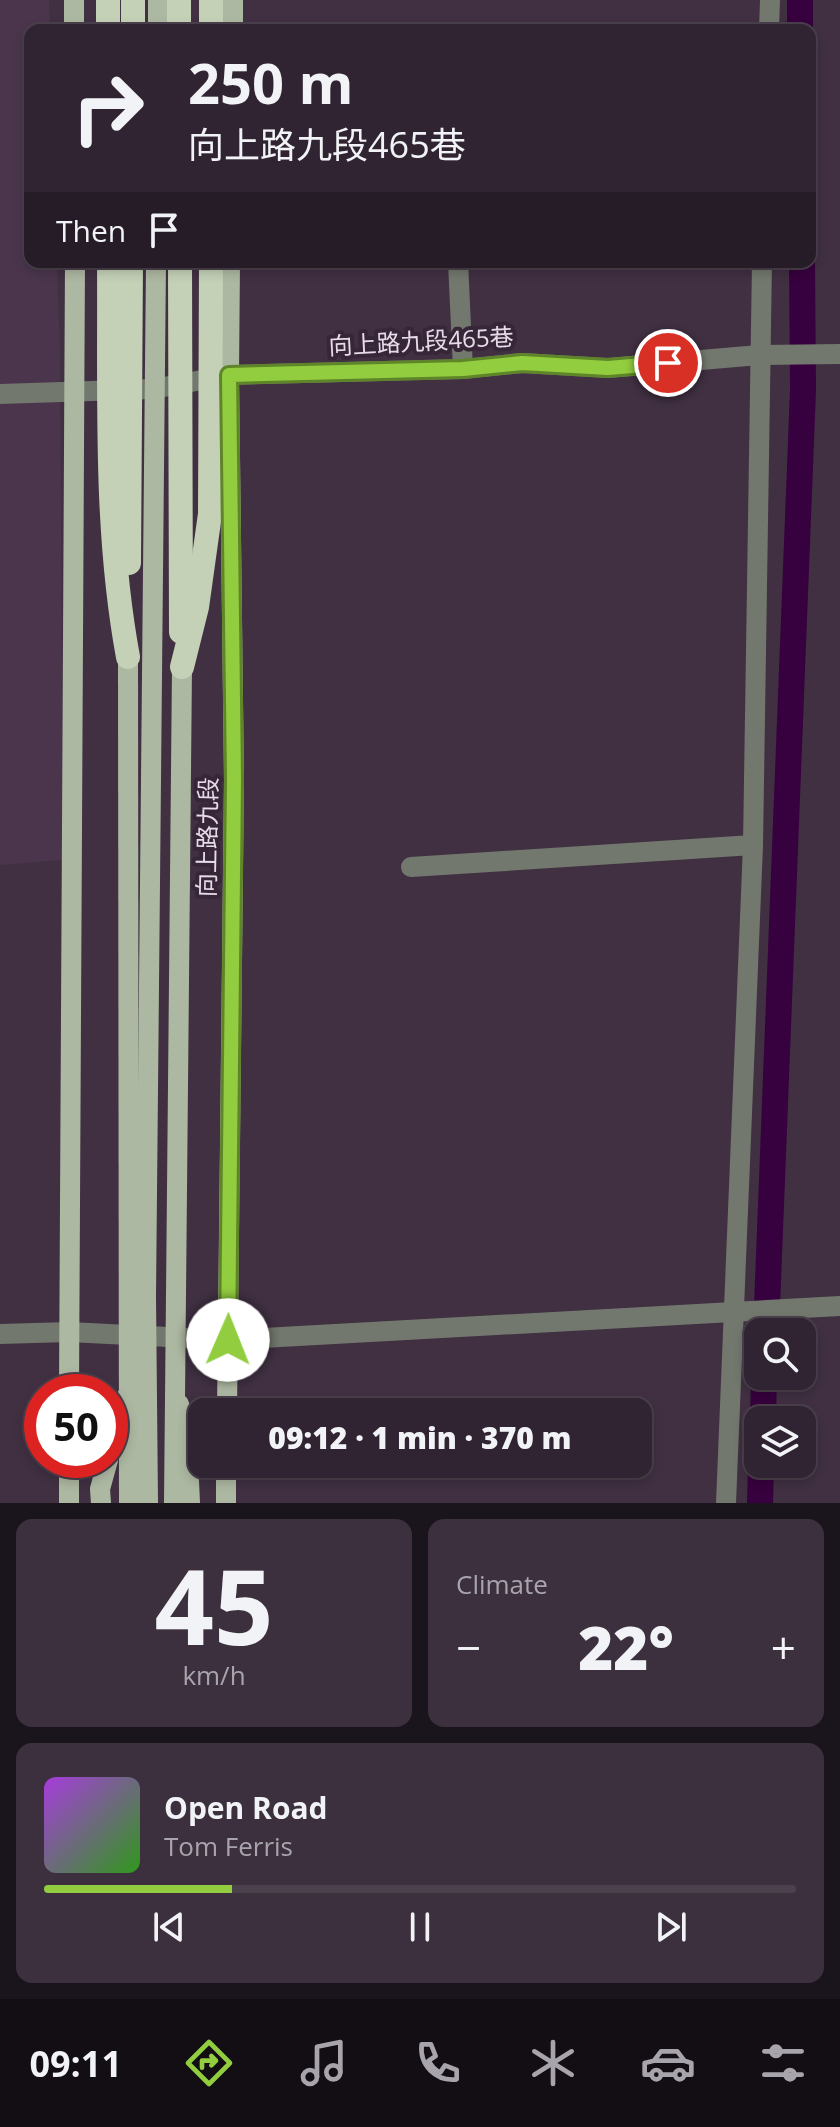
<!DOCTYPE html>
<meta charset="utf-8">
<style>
body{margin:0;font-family:"Open Sans","Noto Sans TC",sans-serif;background:#3c303e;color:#f1f3f6;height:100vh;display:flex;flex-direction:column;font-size:30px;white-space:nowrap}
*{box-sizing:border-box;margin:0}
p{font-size:26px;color:#a8a4ac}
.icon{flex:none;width:44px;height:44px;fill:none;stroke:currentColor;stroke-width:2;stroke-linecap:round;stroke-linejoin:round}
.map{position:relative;height:1503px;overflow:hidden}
.details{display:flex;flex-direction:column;gap:16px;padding:16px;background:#1a141c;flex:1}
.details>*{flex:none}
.banner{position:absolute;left:24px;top:24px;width:792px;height:244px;border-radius:16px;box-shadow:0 4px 12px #0003,0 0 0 2px #4b414d;background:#302432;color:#f1f3f6;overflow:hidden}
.tools{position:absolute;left:744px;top:1318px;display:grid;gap:16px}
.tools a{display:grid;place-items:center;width:72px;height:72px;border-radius:16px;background:#302432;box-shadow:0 4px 12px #0003,0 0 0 2px #4b414d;font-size:40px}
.speed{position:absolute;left:24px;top:1374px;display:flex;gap:16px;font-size:40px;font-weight:700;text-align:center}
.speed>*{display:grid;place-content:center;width:104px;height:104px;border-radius:50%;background:#302432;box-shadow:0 4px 12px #0003,0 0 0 2px #4b414d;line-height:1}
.speed .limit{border:12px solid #d22;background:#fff;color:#111}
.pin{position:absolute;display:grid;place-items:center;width:68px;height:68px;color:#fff;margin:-34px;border:4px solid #fff;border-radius:50%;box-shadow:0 2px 8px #0007}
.me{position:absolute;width:88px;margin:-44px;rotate:1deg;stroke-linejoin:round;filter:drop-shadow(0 0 6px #0008)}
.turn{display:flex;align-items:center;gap:28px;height:168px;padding:0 32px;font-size:36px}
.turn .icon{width:104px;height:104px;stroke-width:2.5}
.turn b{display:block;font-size:56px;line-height:68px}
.then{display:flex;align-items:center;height:76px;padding:0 32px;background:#0003;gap:16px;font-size:30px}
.big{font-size:60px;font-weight:800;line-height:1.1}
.details .card{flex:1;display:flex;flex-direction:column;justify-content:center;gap:12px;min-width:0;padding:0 28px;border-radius:16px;background:#3c303e}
.details .dial{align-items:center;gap:0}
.dial b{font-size:104px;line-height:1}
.song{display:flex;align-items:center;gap:24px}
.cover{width:96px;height:96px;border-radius:12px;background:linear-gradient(135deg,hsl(280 70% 55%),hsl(110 70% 35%))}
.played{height:8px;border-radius:4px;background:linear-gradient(90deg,#92cd3f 25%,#4b414d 25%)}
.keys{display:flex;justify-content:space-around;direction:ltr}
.heat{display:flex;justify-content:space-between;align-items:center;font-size:44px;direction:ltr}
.details .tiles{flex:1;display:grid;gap:16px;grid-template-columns:1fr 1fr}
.card:last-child{grid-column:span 2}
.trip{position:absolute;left:188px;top:1398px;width:464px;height:80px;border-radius:16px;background:#302432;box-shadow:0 4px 12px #0003,0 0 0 2px #4b414d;font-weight:800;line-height:80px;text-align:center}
.tabs{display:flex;height:128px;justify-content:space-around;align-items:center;background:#130e14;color:#a8a4ac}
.tabs .icon{width:56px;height:56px}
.tabs .current{color:#92cd3f}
.tabs b{font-size:36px;color:#f1f3f6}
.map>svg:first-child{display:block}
</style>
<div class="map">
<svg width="840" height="1503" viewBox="0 0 840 1503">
<rect width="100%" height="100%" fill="#403042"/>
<polygon fill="#4a354d" points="0,0 49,0 50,30 30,30 30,262 57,262 60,352 63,860 0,865"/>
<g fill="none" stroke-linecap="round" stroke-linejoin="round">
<g stroke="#37003e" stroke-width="26">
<polyline points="800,0 800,30"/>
<polyline points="766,1332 803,390 802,262"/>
<polyline points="763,1420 764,1376"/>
<polyline points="760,1503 761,1464"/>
</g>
<g stroke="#72786d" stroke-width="20">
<polyline points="769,30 770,0"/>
<polyline points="458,262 463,369"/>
<polyline points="0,394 153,389 229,375 463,369 522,363 608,368 759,355 840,354"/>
<polyline points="411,867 753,845"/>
<polyline points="0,1334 69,1332 228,1340 840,1306"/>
<polyline points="726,1503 753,845 762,262"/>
</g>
<g stroke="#adb8a2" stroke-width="20">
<polyline points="74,0 74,30"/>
<polyline points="158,30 158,0"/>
<polyline points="233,30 233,0"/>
<polyline points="69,1392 75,262"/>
<polyline points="179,1404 187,1438 190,1503"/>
<polyline points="227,1412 234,780 229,375 230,262"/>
<polyline points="110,1451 127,1396"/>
<polyline points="69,1503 69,1460"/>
<polyline points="101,1503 100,1489 108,1460"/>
<polyline points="148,1503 146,1297 156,262"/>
<polyline points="226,1503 226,1464"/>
</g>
<g stroke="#c4d1b7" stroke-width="24">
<polyline points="108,0 108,30"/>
<polyline points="179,0 179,30"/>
<polyline points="133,30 133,0"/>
<polyline points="211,30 211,0"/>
</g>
<g stroke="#adb8a2" stroke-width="20">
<polyline points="128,657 129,1503"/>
<polyline points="174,1503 182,667"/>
</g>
<g stroke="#c4d1b7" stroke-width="24">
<path d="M 109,262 C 110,394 104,527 128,657"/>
<polyline points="180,262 181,632"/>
<polyline points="129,563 131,262"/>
<polyline points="182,667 197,607 210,514 211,262"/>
</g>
</g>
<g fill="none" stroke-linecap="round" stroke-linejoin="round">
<g stroke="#5f8529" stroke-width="20">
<polyline id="route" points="228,1340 234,780 229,375 463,369 522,363 608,368 668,363"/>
</g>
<use href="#route" stroke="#92cd3f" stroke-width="14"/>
</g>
<g text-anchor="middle" stroke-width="8" stroke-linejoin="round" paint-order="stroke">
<g font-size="24" fill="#e6dbe7" stroke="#362638">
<text transform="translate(421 342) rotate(-3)" y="8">向上路九段465巷</text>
<text transform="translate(208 837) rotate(-89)" y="8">向上路九段</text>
</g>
</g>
</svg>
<div class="tools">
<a><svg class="icon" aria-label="search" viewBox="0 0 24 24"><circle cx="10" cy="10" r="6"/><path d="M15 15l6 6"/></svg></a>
<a><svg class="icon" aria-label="layers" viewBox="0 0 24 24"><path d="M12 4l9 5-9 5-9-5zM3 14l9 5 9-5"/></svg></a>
</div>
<div class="speed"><div class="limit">50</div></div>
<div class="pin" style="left:668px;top:363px;background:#d93025"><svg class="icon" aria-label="arrive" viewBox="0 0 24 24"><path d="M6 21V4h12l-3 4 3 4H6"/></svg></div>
<svg class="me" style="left:228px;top:1340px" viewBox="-20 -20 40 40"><circle r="19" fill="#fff"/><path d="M0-13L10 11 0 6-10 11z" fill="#92cd3f"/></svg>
<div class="trip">09:12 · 1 min · 370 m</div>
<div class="banner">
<div class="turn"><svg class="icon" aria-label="right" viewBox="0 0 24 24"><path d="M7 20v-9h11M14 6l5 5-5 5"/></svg><div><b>250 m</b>向上路九段465巷</div></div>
<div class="then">Then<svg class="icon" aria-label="arrive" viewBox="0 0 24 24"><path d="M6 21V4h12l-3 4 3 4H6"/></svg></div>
</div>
</div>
<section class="details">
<div class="tiles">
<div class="card dial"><b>45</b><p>km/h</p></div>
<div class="card"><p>Climate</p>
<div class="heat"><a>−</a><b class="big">22°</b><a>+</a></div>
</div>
<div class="card">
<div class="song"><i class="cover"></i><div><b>Open Road</b><p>Tom Ferris</p></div></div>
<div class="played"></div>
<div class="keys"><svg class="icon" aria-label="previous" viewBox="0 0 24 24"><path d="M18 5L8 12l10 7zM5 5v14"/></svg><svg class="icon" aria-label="pause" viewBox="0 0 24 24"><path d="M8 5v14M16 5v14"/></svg><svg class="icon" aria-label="next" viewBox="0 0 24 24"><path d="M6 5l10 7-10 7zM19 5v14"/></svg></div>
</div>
</div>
</section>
<nav class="tabs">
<b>09:11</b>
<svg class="icon current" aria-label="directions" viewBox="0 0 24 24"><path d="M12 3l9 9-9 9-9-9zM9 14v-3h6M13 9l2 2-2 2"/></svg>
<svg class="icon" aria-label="music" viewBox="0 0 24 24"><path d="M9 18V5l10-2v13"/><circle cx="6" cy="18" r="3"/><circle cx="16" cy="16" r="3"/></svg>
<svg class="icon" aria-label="phone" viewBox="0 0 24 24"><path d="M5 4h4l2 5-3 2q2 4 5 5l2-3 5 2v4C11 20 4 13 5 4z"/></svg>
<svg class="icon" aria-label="climate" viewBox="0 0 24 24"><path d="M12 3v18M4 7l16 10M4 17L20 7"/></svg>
<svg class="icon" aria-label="car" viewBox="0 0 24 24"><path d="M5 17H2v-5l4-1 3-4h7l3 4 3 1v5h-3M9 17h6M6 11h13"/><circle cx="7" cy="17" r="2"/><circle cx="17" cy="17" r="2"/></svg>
<svg class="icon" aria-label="filters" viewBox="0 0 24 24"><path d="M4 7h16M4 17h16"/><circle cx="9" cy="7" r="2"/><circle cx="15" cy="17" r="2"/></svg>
</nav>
